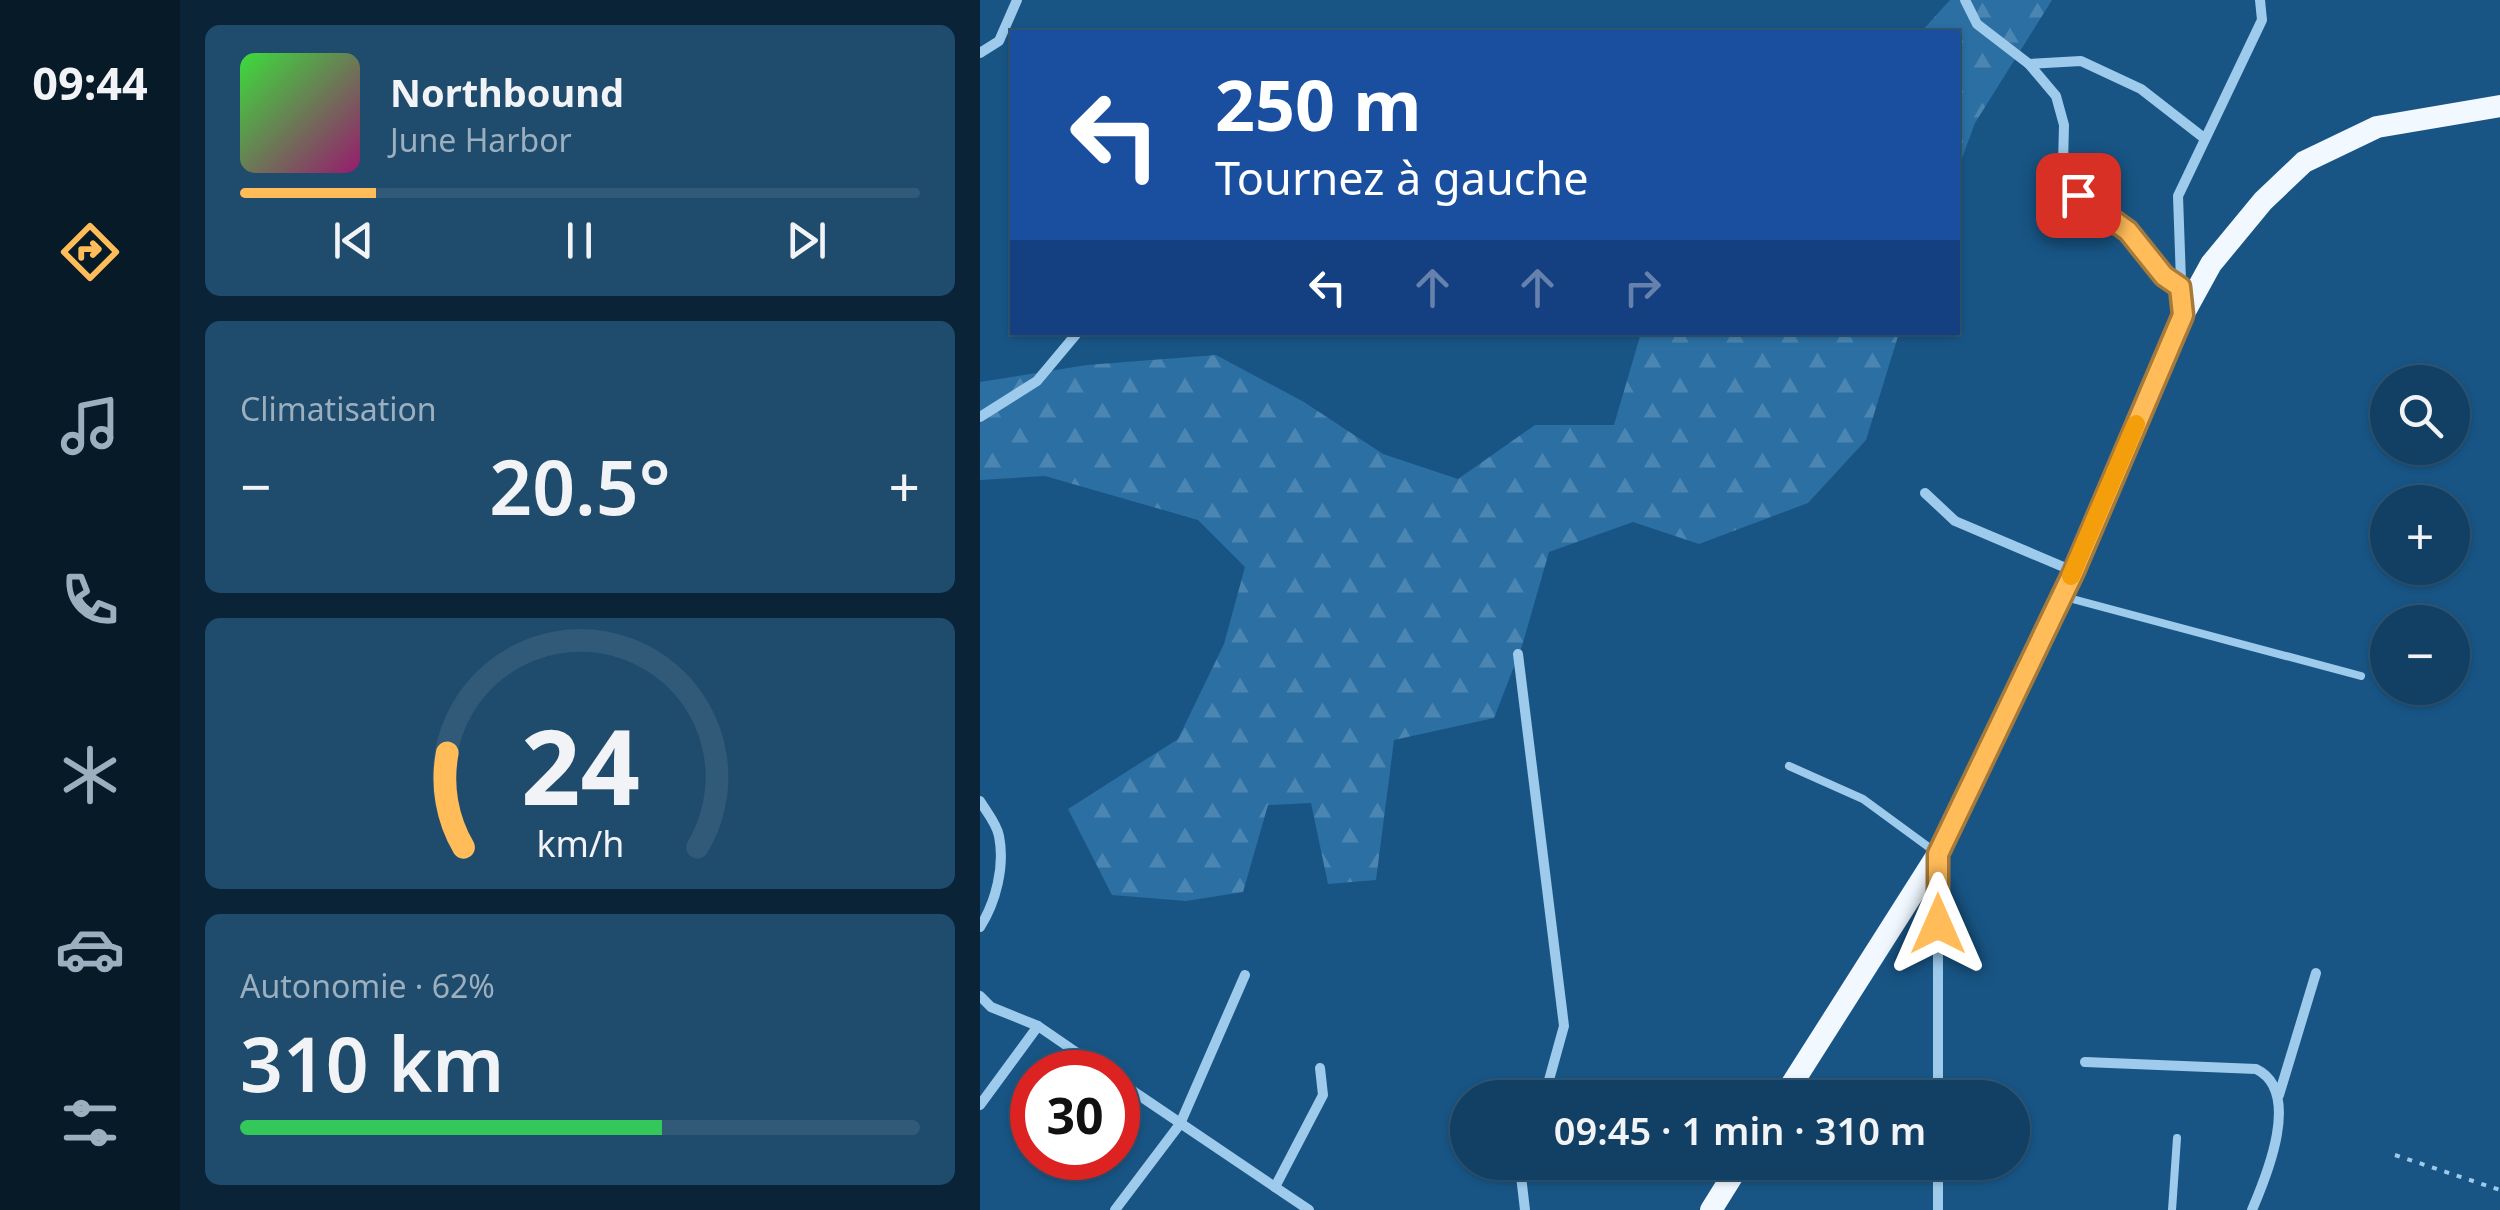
<!DOCTYPE html>
<html lang="fr">
<meta charset="utf-8">
<style>
body{margin:0;font-family:"Noto Sans",sans-serif;background:#1f4b6d;color:#f1f3f6;height:100vh;display:flex;flex-direction:column;font-size:38px;white-space:nowrap}
*{box-sizing:border-box;margin:0}
p{font-size:32px;color:#9cafbf}
.icon{flex:none;width:55px;height:55px;fill:none;stroke:currentColor;stroke-width:2;stroke-linecap:round;stroke-linejoin:round}
.map{position:relative;flex:1;overflow:hidden}
.details{display:flex;flex-direction:column;gap:25px;padding:25px;background:#0a2337;width:800px}
.details>*{flex:none}
.banner{position:absolute;left:30px;top:30px;width:950px;height:305px;border-radius:0px;box-shadow:0 2px 8px #0004,0 0 0 2px #315978;background:#1a4fa0;color:#fff;overflow:hidden}
.tools{position:absolute;left:1390px;top:365px;display:grid;gap:20px}
.tools a{display:grid;place-items:center;width:100px;height:100px;border-radius:50%;background:#124064;box-shadow:0 2px 8px #0004,0 0 0 2px #315978;font-size:50px}
.speed{position:absolute;left:30px;top:1050px;display:flex;gap:20px;font-size:50px;font-weight:700;text-align:center}
.speed>*{display:grid;place-content:center;width:130px;height:130px;border-radius:50%;background:#124064;box-shadow:0 2px 8px #0004,0 0 0 2px #315978;line-height:1}
.speed .limit{border:15px solid #d22;background:#fff;color:#111}
.pin{position:absolute;display:grid;place-items:center;width:85px;height:85px;color:#fff;margin:-42px;border-radius:20px;box-shadow:0 5px 15px #0006}
.me{position:absolute;width:110px;margin:-55px;rotate:0deg;stroke-linejoin:round;filter:drop-shadow(0 0 8px #0008)}
.turn{display:flex;align-items:center;gap:35px;height:210px;padding:0 40px;font-size:45px}
.turn .icon{width:130px;height:130px;stroke-width:2.5}
.turn b{display:block;font-size:70px;line-height:85px}
.lanes{display:flex;align-items:center;height:95px;padding:0 40px;background:#0003;justify-content:center;gap:50px;direction:ltr}
.lanes .off{opacity:.35}
.big{font-size:75px;font-weight:600;line-height:1.1}
.details .widget{flex:1;display:flex;flex-direction:column;justify-content:center;gap:15px;min-width:0;padding:0 35px;border-radius:15px;background:#1f4b6d}
.details .dial{align-items:center;gap:0}
.dial svg{height:260px;overflow:visible;fill:none;stroke:#315978;stroke-width:7;stroke-linecap:round;text-anchor:middle}
.dial text{fill:#f1f3f6;stroke:none}
.song{display:flex;align-items:center;gap:30px}
.cover{width:120px;height:120px;border-radius:15px;background:linear-gradient(135deg,hsl(120 70% 55%),hsl(320 70% 35%))}
.played{height:10px;border-radius:5px;background:linear-gradient(90deg,#ffbc59 20%,#315978 20%)}
.keys{display:flex;justify-content:space-around;direction:ltr}
.heat{display:flex;justify-content:space-between;align-items:center;font-size:55px;direction:ltr}
.charge{height:15px;border-radius:8px;background:linear-gradient(90deg,#34c759 62%,#315978 0)}
.trip{position:absolute;left:470px;top:1080px;width:580px;height:100px;border-radius:50px;background:#124064;box-shadow:0 2px 8px #0004,0 0 0 2px #315978;font-weight:600;line-height:100px;text-align:center}
main{display:flex;flex:1;min-height:0}
.menu{display:flex;flex-direction:column;width:180px;justify-content:space-around;align-items:center;background:#071a28;color:#9cafbf}
.menu .icon{width:70px;height:70px}
.menu .current{color:#ffbc59}
.menu b{font-size:45px;color:#f1f3f6}
.map>svg:first-child{display:block}
</style>
<main>
<nav class="menu">
<b>09:44</b>
<svg class="icon current" aria-label="directions" viewBox="0 0 24 24"><path d="M12 3l9 9-9 9-9-9zM9 14v-3h6M13 9l2 2-2 2"/></svg>
<svg class="icon" aria-label="music" viewBox="0 0 24 24"><path d="M9 18V5l10-2v13"/><circle cx="6" cy="18" r="3"/><circle cx="16" cy="16" r="3"/></svg>
<svg class="icon" aria-label="phone" viewBox="0 0 24 24"><path d="M5 4h4l2 5-3 2q2 4 5 5l2-3 5 2v4C11 20 4 13 5 4z"/></svg>
<svg class="icon" aria-label="climate" viewBox="0 0 24 24"><path d="M12 3v18M4 7l16 10M4 17L20 7"/></svg>
<svg class="icon" aria-label="car" viewBox="0 0 24 24"><path d="M5 17H2v-5l4-1 3-4h7l3 4 3 1v5h-3M9 17h6M6 11h13"/><circle cx="7" cy="17" r="2"/><circle cx="17" cy="17" r="2"/></svg>
<svg class="icon" aria-label="filters" viewBox="0 0 24 24"><path d="M4 7h16M4 17h16"/><circle cx="9" cy="7" r="2"/><circle cx="15" cy="17" r="2"/></svg>
</nav>
<section class="details">
<div class="widget">
<div class="song"><i class="cover"></i><div><b>Northbound</b><p>June Harbor</p></div></div>
<div class="played"></div>
<div class="keys"><svg class="icon" aria-label="previous" viewBox="0 0 24 24"><path d="M18 5L8 12l10 7zM5 5v14"/></svg><svg class="icon" aria-label="pause" viewBox="0 0 24 24"><path d="M8 5v14M16 5v14"/></svg><svg class="icon" aria-label="next" viewBox="0 0 24 24"><path d="M6 5l10 7-10 7zM19 5v14"/></svg></div>
</div>
<div class="widget"><p>Climatisation</p>
<div class="heat"><a>−</a><b class="big">20.5°</b><a>+</a></div>
</div>
<div class="widget dial"><svg viewBox="0 0 100 80">
<path d="M14 69A42 42 0 1 1 86 69"/>
<path d="M14 69A42 42 0 0 1 9 40" stroke="#ffbc59"/>
<text x="50" y="56" font-size="32" font-weight="700">24</text>
<text x="50" y="72" font-size="11">km/h</text>
</svg></div>
<div class="widget"><p>Autonomie · 62%</p><b class="big">310 km</b><div class="charge"></div></div>
</section>
<div class="map">
<svg width="1520" height="1210" viewBox="0 0 1520 1210">
<defs>
<pattern id="forest-firs" width="22" height="20" patternUnits="userSpaceOnUse" patternTransform="scale(2.5)"><rect width="22" height="20" fill="#2b6fa3"/><path d="M5 1l3.5 6h-7zM16 11l3.5 6h-7z" fill="#4b85b1"/></pattern>
</defs>
<rect width="100%" height="100%" fill="#185585"/>
<g fill="url(#forest-firs)">
<polygon points="970,0 1072,0 995,123 978,169 978,32 941,32"/>
<polygon points="661,333 919,333 886,440 828,503 719,544 653,522 569,552 542,646 514,718 414,740 396,880 348,884 331,803 288,805 263,892 206,901 132,895 88,809 198,739 244,644 265,567 218,520 65,476 0,480 0,382 107,365 236,355 324,402 403,454 478,479 555,425 634,425"/>
</g>
<g fill="none" stroke-linecap="round" stroke-linejoin="round">
<polyline stroke="#9ecbec" stroke-width="4" stroke-dasharray="5 8" stroke-linecap="butt" points="1415,1155 1520,1190"/>
<g stroke="#9ecbec" stroke-width="8">
<polyline points="1085,597 1381,676"/>
<polyline points="809,766 883,799 954,851"/>
<polyline points="1192,1210 1197,1138"/>
</g>
<g stroke="#9ecbec" stroke-width="10">
<polyline points="985,0 997,24 1049,64 1101,61 1161,89 1224,138"/>
<polyline points="0,53 19,41 37,0"/>
<polyline points="1049,64 1076,96 1084,125 1083,165 1098,195 1148,231 1184,276 1200,287"/>
<polyline points="1202,309 1198,196 1282,20 1280,0"/>
<polyline points="0,417 57,381 98,332"/>
<polyline points="945,493 975,521 1093,571"/>
<polyline points="538,654 584,1026 564,1098"/>
<path d="M 0,801 C 6,811 17,824 19,836 C 25,866 16,902 0,927"/>
<polyline points="958,864 958,1098"/>
<polyline points="0,996 11,1007 58,1026 125,1072"/>
<path d="M 1105,1062 L 1276,1069 C 1322,1091 1287,1175 1272,1210"/>
<polyline points="138,1081 329,1210"/>
<polyline points="1299,1095 1336,973"/>
<polyline points="0,1105 58,1026"/>
<polyline points="543,1162 541,1176 545,1210"/>
<polyline points="958,1162 958,1210"/>
<polyline points="295,1187 343,1095 340,1068"/>
<polyline points="135,1210 200,1124 265,975"/>
</g>
<g stroke="#f1f8ff" stroke-width="22">
<polyline points="803,1098 958,854 1093,571 1203,315 1231,264 1283,201 1324,162 1397,127 1520,106"/>
<polyline points="731,1210 761,1162"/>
</g>
</g>
<g fill="none" stroke-linecap="round" stroke-linejoin="round">
<g stroke="#a67a3a" stroke-width="25">
<polyline id="route" points="958,924 958,854 1094,571 1203,315 1200,287 1184,276 1148,231 1098,195"/>
</g>
<use href="#route" stroke="#ffbc59" stroke-width="18"/>
<polyline stroke="#f59e0b" stroke-width="18" points="1091,576 1156,424"/>
</g>
</svg>
<div class="tools">
<a><svg class="icon" aria-label="search" viewBox="0 0 24 24"><circle cx="10" cy="10" r="6"/><path d="M15 15l6 6"/></svg></a>
<a>+</a>
<a>−</a>
</div>
<div class="speed"><div class="limit">30</div></div>
<div class="pin" style="left:1098px;top:195px;background:#d93025"><svg class="icon" aria-label="arrive" viewBox="0 0 24 24"><path d="M6 21V4h12l-3 4 3 4H6"/></svg></div>
<svg class="me" style="left:958px;top:924px" viewBox="-20 -20 40 40"><path d="M0-17L14 15 0 8-14 15z" fill="#ffbc59" stroke="#fff" stroke-width="4"/></svg>
<div class="trip">09:45 · 1 min · 310 m</div>
<div class="banner">
<div class="turn"><svg class="icon" aria-label="left" viewBox="0 0 24 24"><path d="M17 20v-9H6M10 6l-5 5 5 5"/></svg><div><b>250 m</b>Tournez à gauche</div></div>
<div class="lanes"><svg class="icon" aria-label="left" viewBox="0 0 24 24"><path d="M17 20v-9H6M10 6l-5 5 5 5"/></svg><svg class="icon off" aria-label="ahead" viewBox="0 0 24 24"><path d="M12 20V5M6 11l6-6 6 6"/></svg><svg class="icon off" aria-label="ahead" viewBox="0 0 24 24"><path d="M12 20V5M6 11l6-6 6 6"/></svg><svg class="icon off" aria-label="right" viewBox="0 0 24 24"><path d="M7 20v-9h11M14 6l5 5-5 5"/></svg></div>
</div>
</div>
</main>
